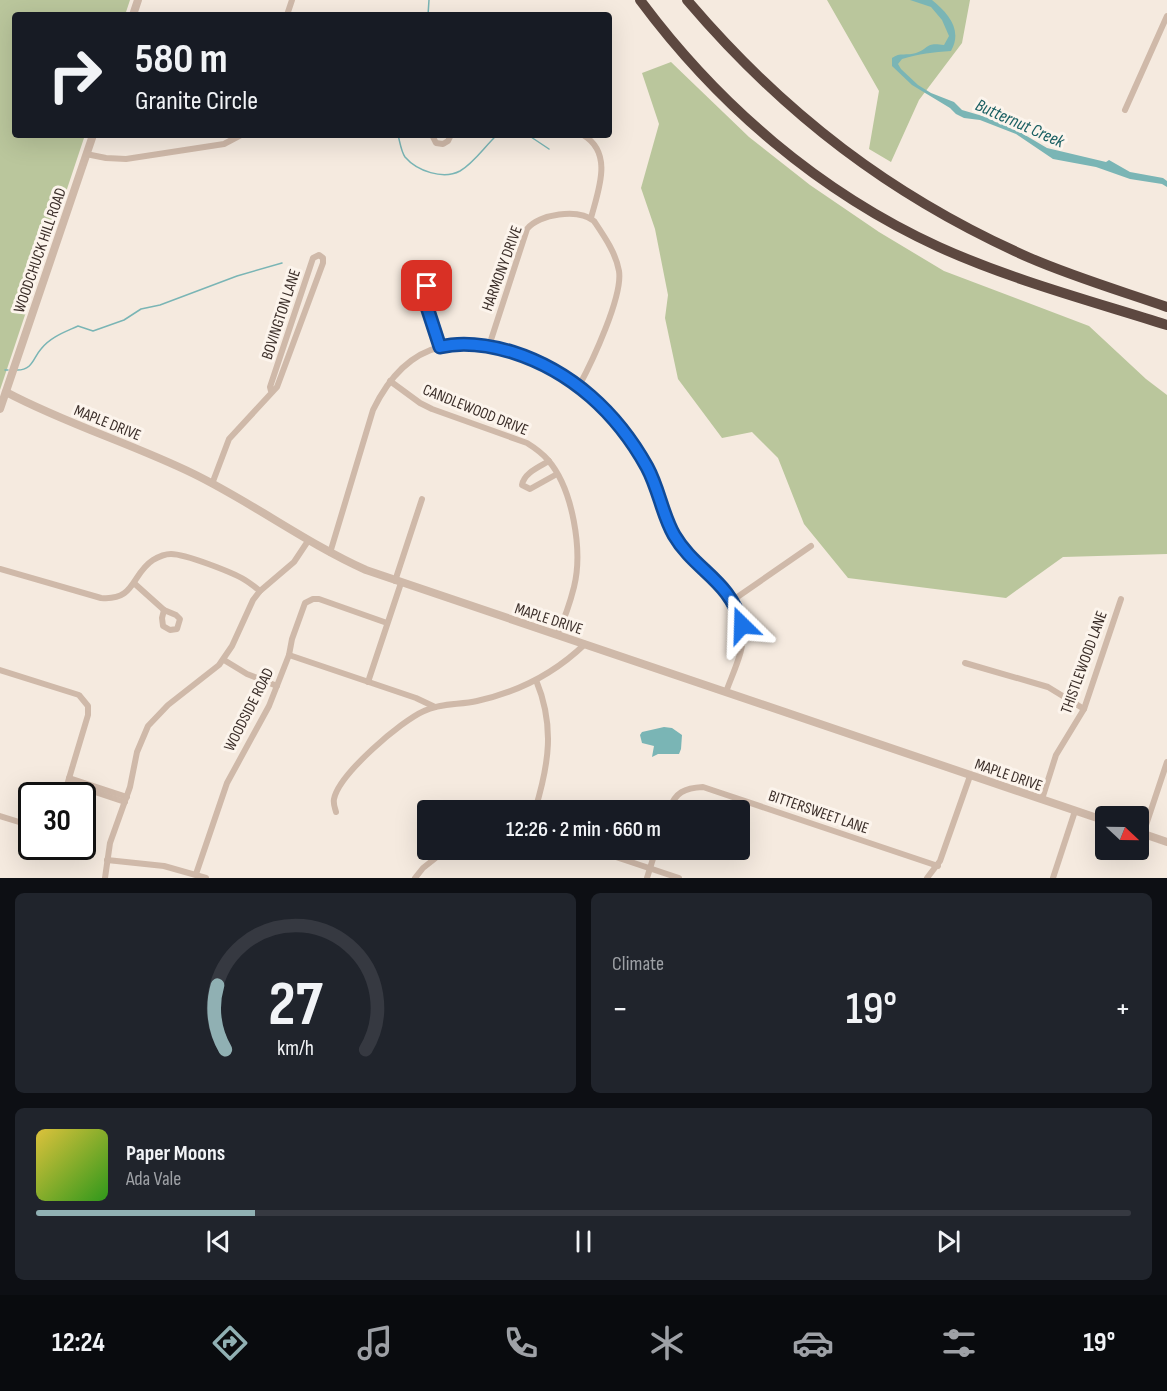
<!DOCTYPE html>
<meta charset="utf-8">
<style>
body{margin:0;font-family:"Sofia Sans Condensed",sans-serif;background:#20242c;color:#f1f3f6;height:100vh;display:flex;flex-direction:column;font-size:22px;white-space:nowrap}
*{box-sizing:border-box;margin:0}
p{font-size:20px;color:#9ea1a6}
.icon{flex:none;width:33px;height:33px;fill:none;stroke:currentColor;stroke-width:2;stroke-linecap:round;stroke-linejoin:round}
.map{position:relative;height:878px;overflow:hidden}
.details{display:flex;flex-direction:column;gap:15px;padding:15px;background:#0d0f14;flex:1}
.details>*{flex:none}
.guide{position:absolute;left:12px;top:12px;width:600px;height:126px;border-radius:6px;box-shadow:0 6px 24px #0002;background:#171b24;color:#f1f3f6;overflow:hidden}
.needle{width:39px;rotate:112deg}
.tools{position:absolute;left:1095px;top:806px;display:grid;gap:12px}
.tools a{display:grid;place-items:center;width:54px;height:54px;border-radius:6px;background:#171b24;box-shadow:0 6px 24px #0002;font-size:30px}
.speed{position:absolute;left:18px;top:782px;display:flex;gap:12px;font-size:30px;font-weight:700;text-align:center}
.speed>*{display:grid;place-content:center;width:78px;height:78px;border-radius:50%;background:#171b24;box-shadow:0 6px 24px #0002;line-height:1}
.speed .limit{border:3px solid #111;border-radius:9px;background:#fff;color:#111}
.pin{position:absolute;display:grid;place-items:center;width:51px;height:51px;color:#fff;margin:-26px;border-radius:12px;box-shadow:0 3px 9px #0006}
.me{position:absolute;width:66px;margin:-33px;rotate:338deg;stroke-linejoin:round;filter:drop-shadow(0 0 4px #0008)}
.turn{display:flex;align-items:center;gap:21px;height:126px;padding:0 24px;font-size:27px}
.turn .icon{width:78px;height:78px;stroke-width:2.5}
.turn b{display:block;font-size:42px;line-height:51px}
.big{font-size:45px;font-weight:600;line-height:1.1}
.details .tile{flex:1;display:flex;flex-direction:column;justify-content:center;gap:9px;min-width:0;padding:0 21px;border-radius:9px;background:#20242c}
.details .dial{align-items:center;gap:0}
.dial svg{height:156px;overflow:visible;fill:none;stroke:#363941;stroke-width:7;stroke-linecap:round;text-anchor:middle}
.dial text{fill:#f1f3f6;stroke:none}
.song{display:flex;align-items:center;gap:18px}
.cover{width:72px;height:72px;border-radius:9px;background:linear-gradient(135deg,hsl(50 70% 55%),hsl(110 70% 35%))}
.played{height:6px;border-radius:3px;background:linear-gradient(90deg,#90b0b3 20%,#363941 20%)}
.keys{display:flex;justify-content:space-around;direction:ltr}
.heat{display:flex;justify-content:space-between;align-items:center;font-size:33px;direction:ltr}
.details .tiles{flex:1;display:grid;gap:15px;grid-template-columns:1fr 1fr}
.tile:last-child{grid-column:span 2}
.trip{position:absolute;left:417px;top:800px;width:333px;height:60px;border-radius:6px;background:#171b24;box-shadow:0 6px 24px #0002;font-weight:600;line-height:60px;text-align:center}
.tabs{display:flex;height:96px;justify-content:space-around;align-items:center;background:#090b0e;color:#9ea1a6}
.tabs .icon{width:42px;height:42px}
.tabs .active{color:#90b0b3}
.tabs b{font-size:27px;color:#f1f3f6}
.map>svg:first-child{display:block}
</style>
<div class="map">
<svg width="1167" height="878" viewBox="0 0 1167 878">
<rect width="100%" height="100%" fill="#f5eadf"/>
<g fill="#bac69c">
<polygon points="0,0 130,0 125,15 15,15 15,135 85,135 0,390"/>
<polygon points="827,0 970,0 962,43 919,100 891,162 869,149 879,91"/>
<polygon points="671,62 749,137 810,185 879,232 944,271 1089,326 1146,379 1167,395 1167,554 1063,557 1006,598 848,578 804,524 778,458 752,432 722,438 678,379 665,318 668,295 655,229 641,188 659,124 642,73"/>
</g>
<g fill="#7ab5b5">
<path d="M 910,0 L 932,0 C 948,13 963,30 951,51 C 933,52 919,54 902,59 L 898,64 L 901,69 L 918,85 L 931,93 L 954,102 L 962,110 L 1003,122 L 1047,148 L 1106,162 L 1109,160 L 1130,172 L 1163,178 L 1167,181 L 1167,187 L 1162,184 L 1130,179 L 1096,167 L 1053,159 L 1016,134 L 980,120 L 964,118 L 956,114 L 950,108 L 912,85 L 892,66 L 892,58 C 900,52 907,56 916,53 C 930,48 925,42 944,45 L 949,36 L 942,20 L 931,7 Z"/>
<polygon points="664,727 672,728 682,735 681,749 679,754 658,754 652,757 654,746 642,743 640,735 642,732"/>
</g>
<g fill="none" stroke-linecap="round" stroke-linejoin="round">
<g stroke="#7ab5b5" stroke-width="1.5">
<polyline points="428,15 429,0"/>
<path d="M 398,135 C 400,142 401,151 405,157 C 417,171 443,180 460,171 C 474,163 485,146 497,135"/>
<polyline points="528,135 549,149"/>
<polyline points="5,370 8,370"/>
<path d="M 17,370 C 33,370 33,358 41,349 C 50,337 65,332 78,326 L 93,331 L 124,320 L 141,309 L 160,305 L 237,276 L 282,263"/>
</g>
<g stroke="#cfb9a9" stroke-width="6">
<polyline points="287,15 292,0"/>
<polyline points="464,15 473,15"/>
<polyline points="1125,110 1167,16"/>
<polyline points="432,135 436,143 443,144 448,141 451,135"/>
<path d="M 583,135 C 614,153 598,191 591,218"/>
<polyline points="86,154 106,158 126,159 224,144 241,135"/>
<path d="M 422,285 L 427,286 L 429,290 L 429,300 L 424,305 L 420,304 C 415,297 415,288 422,285 Z"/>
<polyline points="426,304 440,347"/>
<path d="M 489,346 L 527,229 C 539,214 578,208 594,221 C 604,236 616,253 619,271 C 623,296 592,362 579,386"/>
<path d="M 390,381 L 420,403 L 432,409 L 527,443 C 535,448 542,453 548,460 C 573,489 583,551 574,587 C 570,603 564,620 557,635"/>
<path d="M 549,461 C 539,467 524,473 522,485 L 530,489 L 557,474"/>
<polyline points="212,484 229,439 277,387 323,263 323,258 319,255 313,258 270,387 271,391"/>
<path d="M 330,553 L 373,410 C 387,381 408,355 440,347 C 504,329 585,379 622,428 C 636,447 649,468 658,491 C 663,506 667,523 676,537 C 697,569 736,586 743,626 C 746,648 733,672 726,692"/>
<path d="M 0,569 L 101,598 C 136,601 131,574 153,560 C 158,557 165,554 171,554 C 185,554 232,572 245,580 C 250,583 255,587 260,591"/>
<polyline points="395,581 422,499"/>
<polyline points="135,584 164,610"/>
<polyline points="733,600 811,546"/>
<polygon points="164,610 176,615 180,619 177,629 170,630 163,626 162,618"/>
<polyline points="289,655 416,698 435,707"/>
<polyline points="224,660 247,674 277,686"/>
<polyline points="965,663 1048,687 1084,709"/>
<polyline points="0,670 79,695 88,706 88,715 64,795"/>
<polyline points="368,682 401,583"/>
<polyline points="69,778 127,797"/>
<polyline points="68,783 125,802"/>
<polyline points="1042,799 1056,755 1084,709 1121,599"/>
<path d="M 535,810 C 549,764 555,726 536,680"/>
<path d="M 669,810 C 675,792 685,788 703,787 L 938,866"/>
<path d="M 336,812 C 335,808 333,804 334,799 C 339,774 401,721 424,711 C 440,703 460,705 477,701 C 518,692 555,673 585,644"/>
<polyline points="0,816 32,826"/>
<polyline points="1143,834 1167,762"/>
<polyline points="592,849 679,878"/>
<polyline points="107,860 164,866 206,878"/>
<polyline points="196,874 227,783 269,706 289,655 292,639 305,603 313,599 319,599 387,623"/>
<polyline points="105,878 110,843 130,787 137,752 148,726 168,705 219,665 232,646 253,600 260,591 294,562 308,541"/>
<polyline points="415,878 423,868 447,849"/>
<polyline points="647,878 656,849"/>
<polyline points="927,878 940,861 970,776"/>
<polyline points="1053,878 1075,811"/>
</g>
<g stroke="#cfb9a9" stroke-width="8">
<polyline points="133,15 138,0"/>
<path d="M 6,392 C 66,424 133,444 194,474 C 253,503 306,543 366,570 L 1106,821"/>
<polyline points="0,409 93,135"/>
<polyline points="1138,832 1167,842"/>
</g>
<g stroke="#5d4840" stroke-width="10">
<path d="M 640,0 C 718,105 819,192 939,247 C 1012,280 1091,301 1167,325"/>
<path d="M 687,0 C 784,114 892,197 1030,258 C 1074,277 1121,291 1167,307"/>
</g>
</g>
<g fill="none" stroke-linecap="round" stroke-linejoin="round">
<g stroke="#114b97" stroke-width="15">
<path id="route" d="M 427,286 L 430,296 L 426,304 L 440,347 C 464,341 488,345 512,352 C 572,371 617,413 647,467 C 659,489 662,514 674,535 C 695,571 730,580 742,625"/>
</g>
<use href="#route" stroke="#1a73e8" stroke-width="10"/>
</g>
<g text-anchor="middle" stroke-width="6" stroke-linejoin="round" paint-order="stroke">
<g font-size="16" fill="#3b2e29" stroke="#fcf4ec">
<text transform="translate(39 250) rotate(-71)" y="6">WOODCHUCK HILL ROAD</text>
<text transform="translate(501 268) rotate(-70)" y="6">HARMONY DRIVE</text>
<text transform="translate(280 314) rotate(-72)" y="6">BOVINGTON LANE</text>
<text transform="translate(476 409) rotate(22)" y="6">CANDLEWOOD DRIVE</text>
<text transform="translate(108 422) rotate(22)" y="6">MAPLE DRIVE</text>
<text transform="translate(549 618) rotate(18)" y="6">MAPLE DRIVE</text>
<text transform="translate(1083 662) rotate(-70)" y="6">THISTLEWOOD LANE</text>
<text transform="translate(248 709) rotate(-63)" y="6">WOODSIDE ROAD</text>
<text transform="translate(1009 774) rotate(19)" y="6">MAPLE DRIVE</text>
<text transform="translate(819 811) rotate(19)" y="6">BITTERSWEET LANE</text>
</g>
<g font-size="18" font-style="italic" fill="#1a5f62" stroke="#fcf4ec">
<text transform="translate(1020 123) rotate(24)" y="6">Butternut Creek</text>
</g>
</g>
</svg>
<div class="tools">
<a><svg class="needle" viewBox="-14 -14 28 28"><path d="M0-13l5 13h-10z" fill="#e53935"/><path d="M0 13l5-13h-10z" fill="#9ea1a6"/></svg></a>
</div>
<div class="speed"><div class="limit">30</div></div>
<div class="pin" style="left:427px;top:286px;background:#d93025"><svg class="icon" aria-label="arrive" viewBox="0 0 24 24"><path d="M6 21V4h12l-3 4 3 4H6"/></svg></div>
<svg class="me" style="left:742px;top:625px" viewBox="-20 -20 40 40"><path d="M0-17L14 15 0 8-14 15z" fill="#1a73e8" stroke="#fff" stroke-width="4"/></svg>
<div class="trip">12:26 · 2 min · 660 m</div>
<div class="guide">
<div class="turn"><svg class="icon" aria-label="right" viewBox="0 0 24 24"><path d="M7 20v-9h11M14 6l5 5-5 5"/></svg><div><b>580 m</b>Granite Circle</div></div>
</div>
</div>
<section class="details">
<div class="tiles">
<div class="tile dial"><svg viewBox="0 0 100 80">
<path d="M14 69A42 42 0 1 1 86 69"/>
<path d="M14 69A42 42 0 0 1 10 36" stroke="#90b0b3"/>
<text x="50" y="56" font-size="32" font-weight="700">27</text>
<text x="50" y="72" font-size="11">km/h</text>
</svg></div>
<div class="tile"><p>Climate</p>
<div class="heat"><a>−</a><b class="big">19°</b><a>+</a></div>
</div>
<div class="tile">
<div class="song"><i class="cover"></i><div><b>Paper Moons</b><p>Ada Vale</p></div></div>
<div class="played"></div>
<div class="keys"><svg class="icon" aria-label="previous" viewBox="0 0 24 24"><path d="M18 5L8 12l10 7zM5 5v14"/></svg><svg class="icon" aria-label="pause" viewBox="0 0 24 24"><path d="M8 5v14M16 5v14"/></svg><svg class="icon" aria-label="next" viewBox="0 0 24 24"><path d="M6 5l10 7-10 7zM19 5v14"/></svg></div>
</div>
</div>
</section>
<nav class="tabs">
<b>12:24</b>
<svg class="icon active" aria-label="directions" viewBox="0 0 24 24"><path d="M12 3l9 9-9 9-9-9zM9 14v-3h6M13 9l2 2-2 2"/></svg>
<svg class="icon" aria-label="music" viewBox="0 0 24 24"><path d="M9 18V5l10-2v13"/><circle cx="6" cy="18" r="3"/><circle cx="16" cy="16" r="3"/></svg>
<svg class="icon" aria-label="phone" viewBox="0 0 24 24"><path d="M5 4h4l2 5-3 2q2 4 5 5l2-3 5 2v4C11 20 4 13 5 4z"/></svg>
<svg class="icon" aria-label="climate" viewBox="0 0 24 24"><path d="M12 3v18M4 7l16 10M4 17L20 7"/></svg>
<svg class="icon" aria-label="car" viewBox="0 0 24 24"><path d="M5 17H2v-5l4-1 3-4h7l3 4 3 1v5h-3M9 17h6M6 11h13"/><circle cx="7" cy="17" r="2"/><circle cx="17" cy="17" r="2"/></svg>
<svg class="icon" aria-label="filters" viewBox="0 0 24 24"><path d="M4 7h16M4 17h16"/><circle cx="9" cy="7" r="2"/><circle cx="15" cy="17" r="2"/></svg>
<b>19°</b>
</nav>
